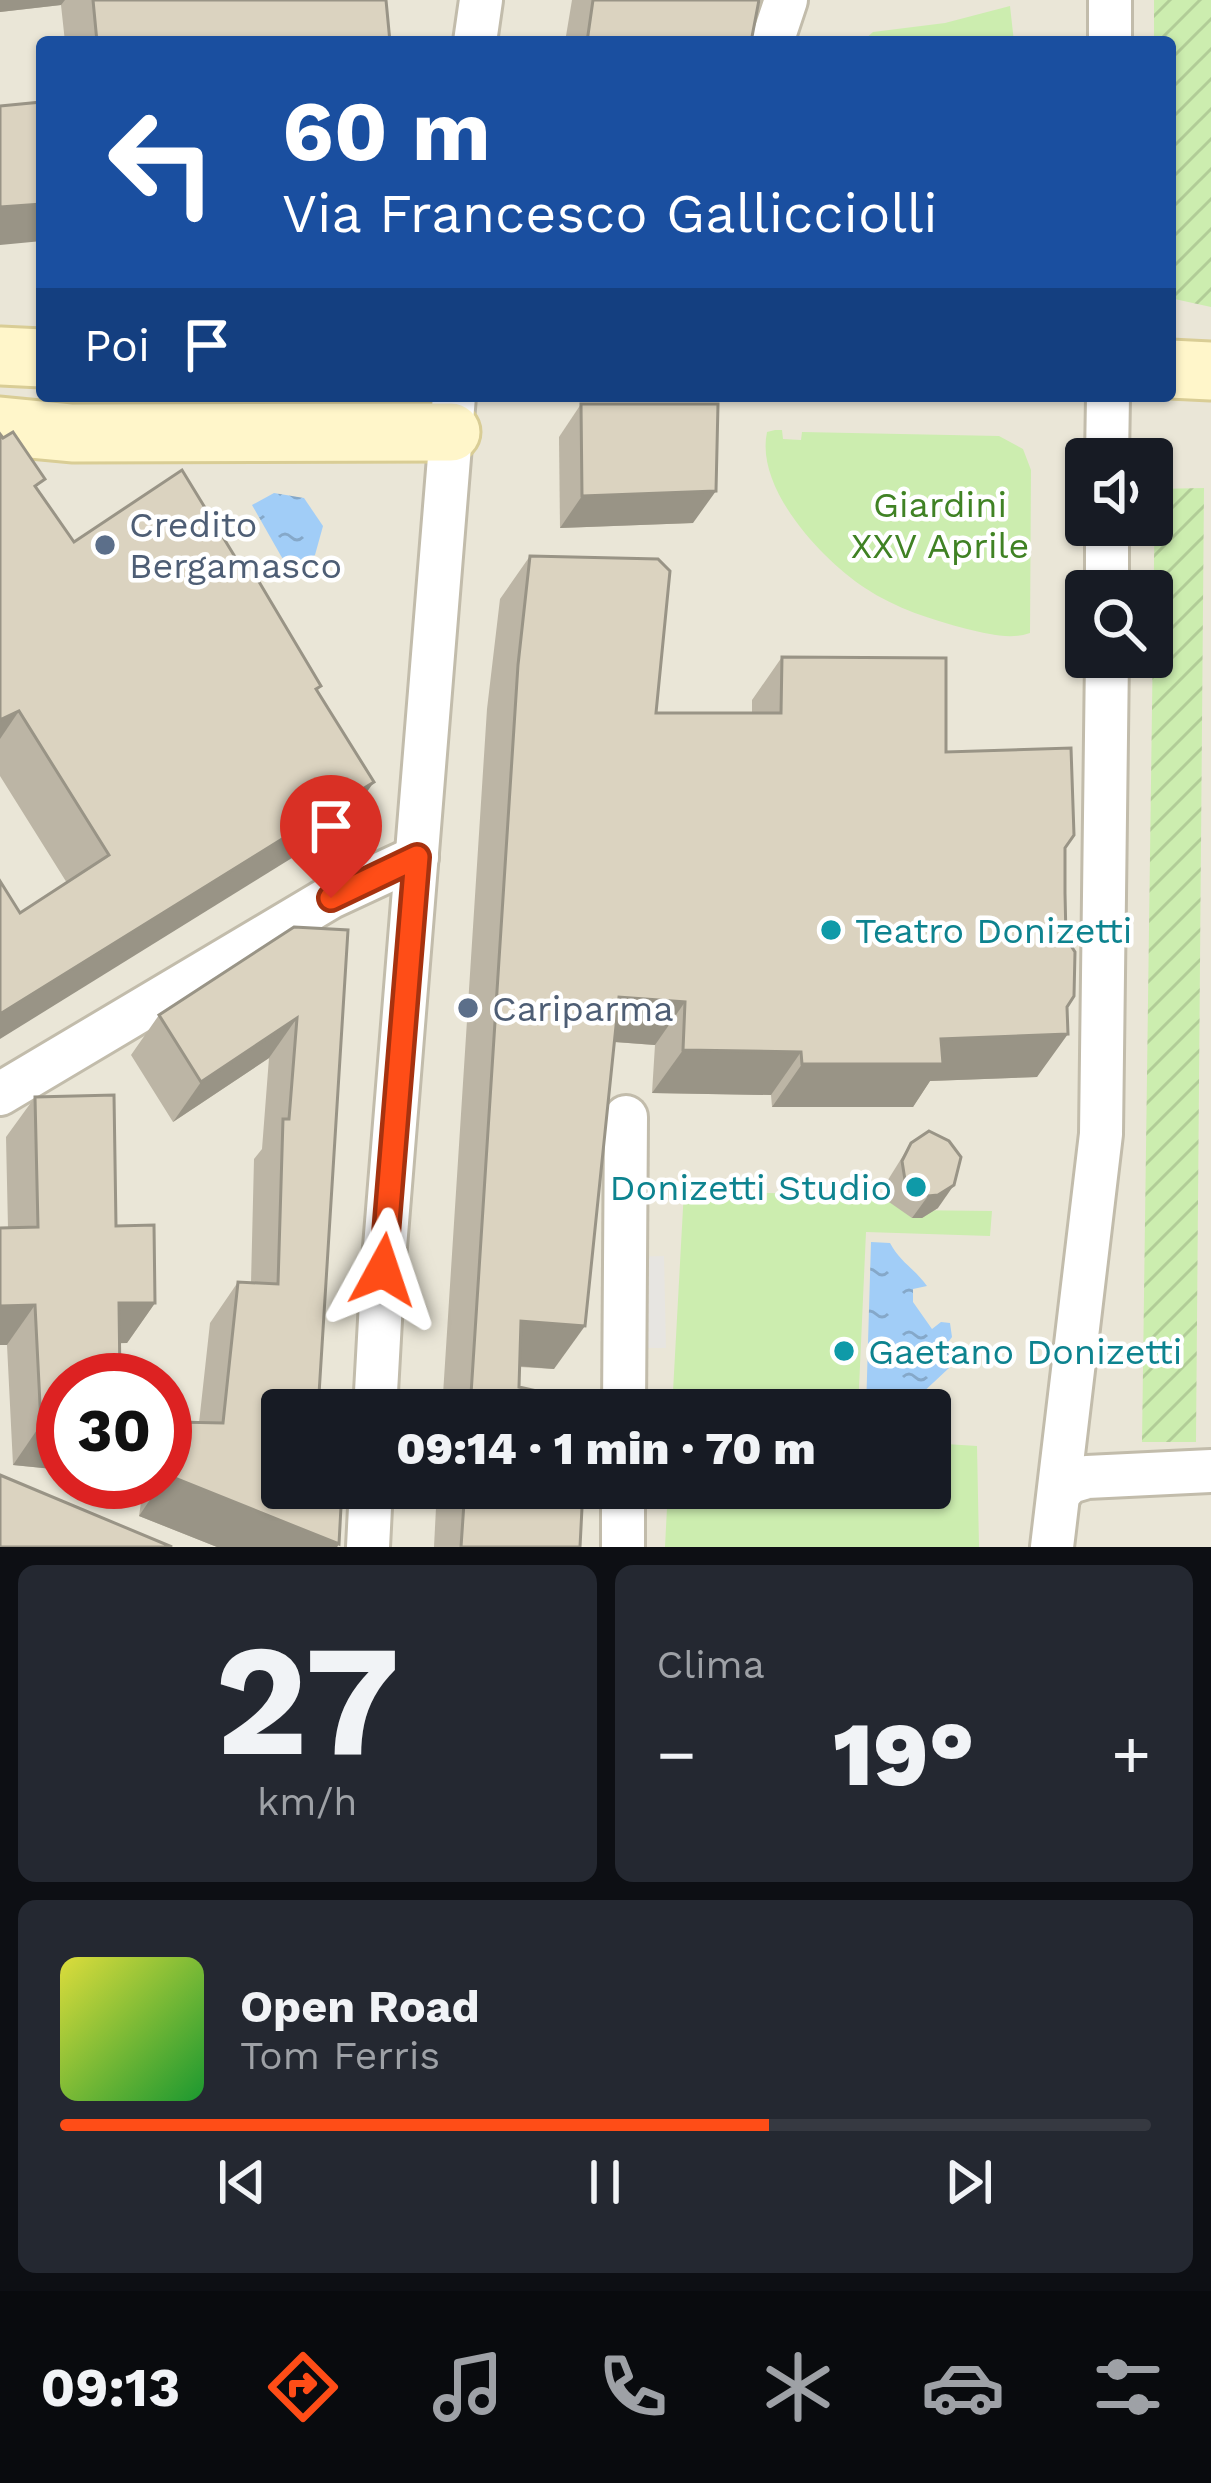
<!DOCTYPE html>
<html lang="it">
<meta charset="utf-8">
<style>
body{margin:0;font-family:"Work Sans",sans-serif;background:#242831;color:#f1f3f6;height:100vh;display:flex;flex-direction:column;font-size:45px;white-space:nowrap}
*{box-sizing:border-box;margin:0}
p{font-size:39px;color:#9ea1a6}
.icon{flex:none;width:66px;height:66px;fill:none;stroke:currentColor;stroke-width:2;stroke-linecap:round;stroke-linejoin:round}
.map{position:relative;height:1547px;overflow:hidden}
.drawer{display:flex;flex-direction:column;gap:18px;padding:18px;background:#0d0f14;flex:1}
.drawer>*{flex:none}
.guide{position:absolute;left:36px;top:36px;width:1140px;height:366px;border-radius:12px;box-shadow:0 3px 9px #0004;background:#1a4fa0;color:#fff;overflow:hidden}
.buttons{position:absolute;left:1065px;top:438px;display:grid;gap:24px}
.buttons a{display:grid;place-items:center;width:108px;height:108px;border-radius:12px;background:#171b24;box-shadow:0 3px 9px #0004;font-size:60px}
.speed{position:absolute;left:36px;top:1353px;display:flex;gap:24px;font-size:60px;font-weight:700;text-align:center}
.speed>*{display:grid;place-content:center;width:156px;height:156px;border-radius:50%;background:#171b24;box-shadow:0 3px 9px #0004;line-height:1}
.speed .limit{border:18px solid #d22;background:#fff;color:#111}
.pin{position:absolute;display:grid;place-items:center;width:102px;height:102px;color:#fff;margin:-123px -51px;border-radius:50% 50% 50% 0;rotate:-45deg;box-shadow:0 0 12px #0007}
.pin .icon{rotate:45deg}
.me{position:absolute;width:132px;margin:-66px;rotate:5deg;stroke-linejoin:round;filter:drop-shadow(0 0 9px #0008)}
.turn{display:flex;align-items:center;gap:42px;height:252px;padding:0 48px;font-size:54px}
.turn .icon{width:156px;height:156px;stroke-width:2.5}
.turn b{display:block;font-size:84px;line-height:102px}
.then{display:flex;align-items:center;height:114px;padding:0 48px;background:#0003;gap:24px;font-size:45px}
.big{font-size:90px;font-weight:800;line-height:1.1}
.drawer .widget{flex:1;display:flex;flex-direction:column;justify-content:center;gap:18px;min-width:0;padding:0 42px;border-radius:18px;background:#242831}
.drawer .dial{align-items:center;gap:0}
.dial b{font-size:156px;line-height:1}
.song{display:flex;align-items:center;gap:36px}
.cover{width:144px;height:144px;border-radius:18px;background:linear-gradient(135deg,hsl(60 70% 55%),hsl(130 70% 35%))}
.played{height:12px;border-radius:6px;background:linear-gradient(90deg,#ff4d17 65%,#363941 65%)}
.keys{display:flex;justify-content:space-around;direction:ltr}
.heat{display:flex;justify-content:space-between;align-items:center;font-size:66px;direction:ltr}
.drawer .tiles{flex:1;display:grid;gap:18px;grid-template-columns:1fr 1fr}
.widget:last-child{grid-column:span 2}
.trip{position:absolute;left:261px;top:1389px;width:690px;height:120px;border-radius:12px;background:#171b24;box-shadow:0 3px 9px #0004;font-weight:800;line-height:120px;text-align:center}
.tabs{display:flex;height:192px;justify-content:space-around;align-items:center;background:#090b0e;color:#9ea1a6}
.tabs .icon{width:84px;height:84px}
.tabs .on{color:#ff4d17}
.tabs b{font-size:54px;color:#f1f3f6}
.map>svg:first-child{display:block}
</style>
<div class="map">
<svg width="1211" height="1547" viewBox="0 0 1211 1547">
<defs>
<pattern id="garden-furrows" width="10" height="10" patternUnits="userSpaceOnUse" patternTransform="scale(3)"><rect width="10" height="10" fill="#ccedaf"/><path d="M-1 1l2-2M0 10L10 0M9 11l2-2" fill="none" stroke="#b1cc97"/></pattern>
<pattern id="water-ripples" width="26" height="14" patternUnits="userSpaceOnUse" patternTransform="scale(3)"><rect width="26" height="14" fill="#a1cdf7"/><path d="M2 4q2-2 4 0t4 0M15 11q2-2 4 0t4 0" fill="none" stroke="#85a8c9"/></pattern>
</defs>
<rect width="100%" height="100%" fill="#f6f3e9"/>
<path fill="#eae6d7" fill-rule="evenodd" d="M 0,0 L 1211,0 L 1211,1547 L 0,1547 ZM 42,42 L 1170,42 L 1170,396 L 42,396 ZM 1086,459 L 1152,459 L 1152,525 L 1086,525 ZM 1086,591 L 1152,591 L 1152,657 L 1086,657 ZM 63,1380 L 165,1380 L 165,1482 L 63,1482 ZM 282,1410 L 930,1410 L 930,1488 L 282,1488 Z"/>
<g fill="#ccedaf">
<polygon points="1010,6 1014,42 862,42 873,32 945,23"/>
<path d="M 775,430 L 782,430 L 783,439 L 801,440 L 802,432 L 999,436 L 1023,449 L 1031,470 L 1030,633 C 1011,640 988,634 967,629 C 932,620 895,608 865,588 C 821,559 755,488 767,432 Z"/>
<polygon points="684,1190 891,1197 904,1210 992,1211 990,1236 866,1232 858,1410 672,1410"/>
<polygon points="930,1443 977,1446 979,1547 665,1547 668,1488 930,1488"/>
</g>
<g fill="url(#garden-furrows)">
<polygon points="1154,0 1211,0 1211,307 1170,298 1170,42 1154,42"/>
<polygon points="1204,488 1196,1442 1142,1442 1155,489"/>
</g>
<polygon fill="#e7e5e1" points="664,1256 666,1348 633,1348 632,1257"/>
<g fill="url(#water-ripples)">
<polygon points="274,493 304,498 323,526 315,555 289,570 252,505"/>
<path d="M 871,1242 L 890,1243 C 900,1262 915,1269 927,1286 L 913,1289 L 913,1302 L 932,1329 L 941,1322 L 950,1323 L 952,1337 L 946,1345 L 951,1361 L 949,1368 L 904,1410 L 866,1410 Z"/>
</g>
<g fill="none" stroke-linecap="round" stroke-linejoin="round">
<g stroke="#c2bcab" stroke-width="48">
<g id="street">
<polyline points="475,42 481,0"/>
<polyline points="772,42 786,0"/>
<polyline points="1110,42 1110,0"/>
<polyline points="1107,459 1108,396"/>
<polyline points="1107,591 1107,525"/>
<polyline points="0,1094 331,897 417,857"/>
<polyline points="375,1410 382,1284 454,396"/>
<polyline points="624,1410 626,1117"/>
<polyline points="1060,1492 1070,1482 1087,1477 1211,1471"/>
<polyline points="368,1547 371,1488"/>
<polyline points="623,1547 623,1488"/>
<polyline points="1052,1547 1101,1134 1107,657"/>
</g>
</g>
<g stroke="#d9cd95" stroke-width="63">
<g id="secondary">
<polyline points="0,356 42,358"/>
<polyline points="1170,369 1211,371"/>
<polyline points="0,426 72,433 451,432"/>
</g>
</g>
<use href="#street" stroke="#fff" stroke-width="42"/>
<use href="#secondary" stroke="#fff6ca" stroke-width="57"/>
</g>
<g fill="#bcb5a5">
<polygon points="0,0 386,0 390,42 65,42 61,5 0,12"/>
<polygon points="572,0 759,0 751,42 565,42"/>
<polygon points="581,404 693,523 560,528 559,437"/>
<polygon points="0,434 74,542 240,565 321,686 317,691 342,827 20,913 67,883 0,776"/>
<polygon points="530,556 656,713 752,713 752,700 782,657 946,752 1065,848 1067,1007 1037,1077 930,1081 913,1107 772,1107 771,1095 652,1093 655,1045 614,1042 554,1369 520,1367 519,1387 598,1410 442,1410 487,709 500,599"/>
<polygon points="348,930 282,1410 339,1544 337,1547 217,1547 139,1516 144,1482 165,1482 165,1436 175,1422 199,1423 210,1323 238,1282 251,1283 254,1159 262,1149 269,1058 173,1122 131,1055 159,1015"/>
<polygon points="35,1097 116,1226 155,1303 127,1343 120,1343 63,1380 63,1470 13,1465 7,1345 0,1345 0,1228 8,1228 6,1137"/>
<polygon points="911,1143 938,1208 922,1218 912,1218 889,1202 886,1183"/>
<polygon points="437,1488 583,1488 580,1547 434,1547"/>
</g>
<g fill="#999486">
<polygon points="0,0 65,0 61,5 0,12"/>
<polygon points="42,204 42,241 0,245 0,207"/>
<polygon points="716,491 693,523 560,528 582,496"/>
<polygon points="19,711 0,739 0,720"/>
<polygon points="374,782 342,827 0,1039 0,1014"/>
<polygon points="619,997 685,1002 655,1045 589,1040"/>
<polygon points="297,1018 269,1058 173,1122 201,1082"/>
<polygon points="1068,1034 1037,1077 930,1081 913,1107 772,1107 802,1064 941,1039"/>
<polygon points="683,1050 801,1052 771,1095 652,1093"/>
<polygon points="954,1185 938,1208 922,1218 912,1218 928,1196"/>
<polygon points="119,1303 155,1303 127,1343 91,1344"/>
<polygon points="35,1305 7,1345 0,1345 0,1306"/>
<polygon points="521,1321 585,1326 554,1369 491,1364"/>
<polygon points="41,1424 63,1427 63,1470 13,1465"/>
<polygon points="167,1475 339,1544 337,1547 217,1547 139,1516 162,1482 165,1482"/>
</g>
<g fill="#dbd3c0" stroke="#999486" stroke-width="3">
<polygon points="93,0 386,0 390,42 97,42"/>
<polygon points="593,0 759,0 751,42 587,42"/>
<polygon points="42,102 42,204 0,207 0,106"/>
<polygon points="581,404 718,404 716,491 582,496"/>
<polygon points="13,432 45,479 35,486 74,542 182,470 240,565 246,560 321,686 316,689 374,782 0,1014 0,881 20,913 109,855 19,711 0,720 0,434 3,438"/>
<polygon points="530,556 658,559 670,571 656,713 781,713 782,657 946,658 946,752 1071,748 1074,835 1065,848 1065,893 1066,938 1075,952 1074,996 1067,1007 1068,1034 941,1039 943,1064 802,1064 801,1052 683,1050 685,1002 619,997 585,1326 521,1321 519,1387 599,1405 598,1410 470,1410 518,665"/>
<polygon points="294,927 348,930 318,1410 282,1410 282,1488 342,1488 339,1544 167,1475 175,1422 223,1423 238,1282 278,1284 283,1119 289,1119 297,1018 201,1082 159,1015"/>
<polygon points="114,1095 116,1226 154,1225 155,1303 119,1303 120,1380 63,1380 63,1427 41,1424 35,1305 0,1306 0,1228 38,1227 35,1097"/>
<polygon points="929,1131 949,1141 961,1157 954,1185 938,1195 928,1196 905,1180 902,1161 911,1143"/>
<polygon points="0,1475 172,1547 0,1547"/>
<polygon points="465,1488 583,1488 580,1547 461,1547"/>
</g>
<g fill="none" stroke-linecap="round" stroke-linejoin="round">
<g stroke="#a6320f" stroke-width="30">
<polyline id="route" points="331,898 417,857 383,1270"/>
</g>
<use href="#route" stroke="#ff4d17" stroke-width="21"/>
</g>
<g fill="#5c6f8a" stroke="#fff" stroke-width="4.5">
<circle cx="105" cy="545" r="12"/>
<circle cx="468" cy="1008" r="12"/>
</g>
<g fill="#0f9aa8" stroke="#fff" stroke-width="4.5">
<circle cx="831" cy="930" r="12"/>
<circle cx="916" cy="1187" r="12"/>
<circle cx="844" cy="1351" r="12"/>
</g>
<g text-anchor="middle" stroke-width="9" stroke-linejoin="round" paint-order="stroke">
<g font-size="36" fill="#408224" stroke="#fff">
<text x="940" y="517">Giardini<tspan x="940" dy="41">XXV Aprile</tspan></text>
</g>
<g font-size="36" fill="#4e5e75" stroke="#fff" text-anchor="start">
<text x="129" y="537">Credito<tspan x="129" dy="41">Bergamasco</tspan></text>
<text x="492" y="1021">Cariparma</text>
</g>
<g font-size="36" fill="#0d838f" stroke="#fff" text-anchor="start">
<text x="855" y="943">Teatro Donizetti</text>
<text x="892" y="1200" text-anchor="end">Donizetti Studio</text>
<text x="868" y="1364">Gaetano Donizetti</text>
</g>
</g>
</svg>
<div class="buttons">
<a><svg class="icon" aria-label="sound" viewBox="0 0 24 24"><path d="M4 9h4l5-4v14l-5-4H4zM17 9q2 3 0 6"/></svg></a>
<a><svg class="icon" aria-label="search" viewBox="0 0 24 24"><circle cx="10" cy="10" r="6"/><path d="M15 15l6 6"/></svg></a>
</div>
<div class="speed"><div class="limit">30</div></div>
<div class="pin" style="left:331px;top:898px;background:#d93025"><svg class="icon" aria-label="arrive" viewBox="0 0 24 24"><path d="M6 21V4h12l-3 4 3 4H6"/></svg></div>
<svg class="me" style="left:383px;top:1270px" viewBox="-20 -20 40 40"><path d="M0-17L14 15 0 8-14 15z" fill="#ff4d17" stroke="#fff" stroke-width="4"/></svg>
<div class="trip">09:14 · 1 min · 70 m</div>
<div class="guide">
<div class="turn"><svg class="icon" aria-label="left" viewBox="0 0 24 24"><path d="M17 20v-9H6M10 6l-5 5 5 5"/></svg><div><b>60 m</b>Via Francesco Gallicciolli</div></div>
<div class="then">Poi<svg class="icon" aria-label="arrive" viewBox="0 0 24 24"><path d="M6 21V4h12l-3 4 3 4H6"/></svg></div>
</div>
</div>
<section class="drawer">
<div class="tiles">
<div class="widget dial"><b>27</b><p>km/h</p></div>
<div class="widget"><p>Clima</p>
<div class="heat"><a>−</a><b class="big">19°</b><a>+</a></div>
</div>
<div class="widget">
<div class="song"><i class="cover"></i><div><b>Open Road</b><p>Tom Ferris</p></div></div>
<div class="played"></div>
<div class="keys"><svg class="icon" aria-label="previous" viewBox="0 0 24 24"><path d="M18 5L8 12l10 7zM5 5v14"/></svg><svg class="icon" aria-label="pause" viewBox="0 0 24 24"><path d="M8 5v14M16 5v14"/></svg><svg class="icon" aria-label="next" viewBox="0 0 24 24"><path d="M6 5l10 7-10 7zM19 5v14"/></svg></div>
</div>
</div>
</section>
<nav class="tabs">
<b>09:13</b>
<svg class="icon on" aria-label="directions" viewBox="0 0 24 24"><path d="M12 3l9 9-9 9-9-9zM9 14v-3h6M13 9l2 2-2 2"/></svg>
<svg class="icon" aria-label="music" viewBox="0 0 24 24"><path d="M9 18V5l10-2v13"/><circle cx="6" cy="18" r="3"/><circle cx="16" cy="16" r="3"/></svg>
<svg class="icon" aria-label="phone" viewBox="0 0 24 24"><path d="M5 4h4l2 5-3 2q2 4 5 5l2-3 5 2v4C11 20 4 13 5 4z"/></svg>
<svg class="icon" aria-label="climate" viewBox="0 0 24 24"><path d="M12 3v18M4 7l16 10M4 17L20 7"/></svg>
<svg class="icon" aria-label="car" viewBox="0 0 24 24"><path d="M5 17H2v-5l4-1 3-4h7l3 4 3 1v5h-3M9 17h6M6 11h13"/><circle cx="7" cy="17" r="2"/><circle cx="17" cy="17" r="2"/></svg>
<svg class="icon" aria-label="filters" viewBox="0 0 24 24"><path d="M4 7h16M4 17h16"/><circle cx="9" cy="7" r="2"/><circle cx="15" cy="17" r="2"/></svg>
</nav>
